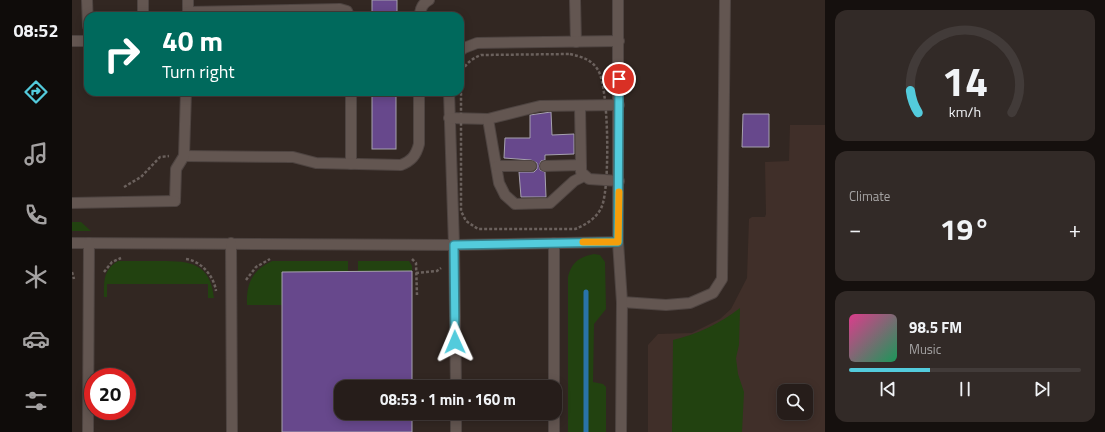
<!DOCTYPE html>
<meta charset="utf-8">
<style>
body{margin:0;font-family:"Titillium Web",sans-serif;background:#322a27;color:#f1f3f6;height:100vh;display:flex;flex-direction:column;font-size:15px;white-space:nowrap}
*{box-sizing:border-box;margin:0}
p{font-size:13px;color:#a4a2a2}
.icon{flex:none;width:22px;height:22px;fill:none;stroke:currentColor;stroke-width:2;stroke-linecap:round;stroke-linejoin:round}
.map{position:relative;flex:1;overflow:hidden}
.sheet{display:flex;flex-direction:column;gap:10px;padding:10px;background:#15100e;width:280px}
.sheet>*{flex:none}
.hud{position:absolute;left:12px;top:12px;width:380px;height:84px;border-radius:12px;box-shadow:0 2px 10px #0003,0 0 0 1px #423b39;background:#00695c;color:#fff;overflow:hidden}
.buttons{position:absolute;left:705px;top:384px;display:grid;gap:8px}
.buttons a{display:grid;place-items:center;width:36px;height:36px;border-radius:8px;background:#261d1a;box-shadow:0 2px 10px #0003,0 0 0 1px #423b39;font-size:20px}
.speed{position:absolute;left:12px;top:368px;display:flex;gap:8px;font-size:20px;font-weight:700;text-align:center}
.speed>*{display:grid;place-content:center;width:52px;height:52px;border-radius:50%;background:#261d1a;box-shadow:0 2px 10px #0003,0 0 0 1px #423b39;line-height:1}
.speed .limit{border:6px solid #d22;background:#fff;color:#111}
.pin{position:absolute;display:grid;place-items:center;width:34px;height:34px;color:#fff;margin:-17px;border:2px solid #fff;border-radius:50%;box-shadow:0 1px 4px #0007}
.me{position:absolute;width:44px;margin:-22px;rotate:359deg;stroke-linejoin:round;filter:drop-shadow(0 0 3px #0008)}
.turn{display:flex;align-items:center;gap:14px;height:84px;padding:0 12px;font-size:18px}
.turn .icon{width:52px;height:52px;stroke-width:2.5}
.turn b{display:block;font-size:28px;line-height:34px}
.big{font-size:30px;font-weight:700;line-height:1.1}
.sheet .tile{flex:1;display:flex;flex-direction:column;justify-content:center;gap:6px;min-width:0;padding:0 14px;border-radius:12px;background:#322a27}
.sheet .dial{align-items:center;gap:0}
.dial svg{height:104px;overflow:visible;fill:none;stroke:#423b39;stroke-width:7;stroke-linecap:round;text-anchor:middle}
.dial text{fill:#f1f3f6;stroke:none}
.song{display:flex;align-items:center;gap:12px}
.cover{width:48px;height:48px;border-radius:6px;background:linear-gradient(135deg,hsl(330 70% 55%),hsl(150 70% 35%))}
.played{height:4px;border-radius:2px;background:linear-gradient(90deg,#53cbdc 35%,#423b39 35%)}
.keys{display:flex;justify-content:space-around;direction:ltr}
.heat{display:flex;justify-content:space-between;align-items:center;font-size:22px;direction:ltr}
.trip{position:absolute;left:262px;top:380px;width:228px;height:40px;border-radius:12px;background:#261d1a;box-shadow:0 2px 10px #0003,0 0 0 1px #423b39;font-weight:700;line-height:40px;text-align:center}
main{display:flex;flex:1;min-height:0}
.menu{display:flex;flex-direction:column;width:72px;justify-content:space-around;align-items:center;background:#0f0c0a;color:#a4a2a2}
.menu .icon{width:28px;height:28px}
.menu .selected{color:#53cbdc}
.menu b{font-size:18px;color:#f1f3f6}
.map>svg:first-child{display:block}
</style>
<main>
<nav class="menu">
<b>08:52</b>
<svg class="icon selected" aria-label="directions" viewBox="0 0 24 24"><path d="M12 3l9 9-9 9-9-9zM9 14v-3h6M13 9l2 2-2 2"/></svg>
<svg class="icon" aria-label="music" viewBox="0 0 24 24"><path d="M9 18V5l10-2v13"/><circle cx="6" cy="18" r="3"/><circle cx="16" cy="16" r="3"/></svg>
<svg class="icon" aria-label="phone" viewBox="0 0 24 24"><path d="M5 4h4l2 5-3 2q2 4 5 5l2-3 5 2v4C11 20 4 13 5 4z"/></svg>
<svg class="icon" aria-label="climate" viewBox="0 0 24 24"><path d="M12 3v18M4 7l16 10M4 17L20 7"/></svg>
<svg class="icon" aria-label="car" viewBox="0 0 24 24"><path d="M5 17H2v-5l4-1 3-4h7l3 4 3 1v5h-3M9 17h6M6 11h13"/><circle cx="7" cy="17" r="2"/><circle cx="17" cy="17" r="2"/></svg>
<svg class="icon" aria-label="filters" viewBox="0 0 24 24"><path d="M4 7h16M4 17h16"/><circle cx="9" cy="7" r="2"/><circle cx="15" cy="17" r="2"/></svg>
</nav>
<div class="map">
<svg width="753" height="432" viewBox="0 0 753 432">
<rect width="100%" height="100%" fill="#322722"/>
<path fill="#402f29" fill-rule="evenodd" d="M 718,125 L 753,125 L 753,432 L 576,432 L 576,345 L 586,334 L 620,333 L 648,319 L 659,309 L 675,278 L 677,219 L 680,217 L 693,217 L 694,214 L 693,162 L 717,161 ZM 712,391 L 734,391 L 734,413 L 712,413 Z"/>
<g fill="#224210">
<polygon points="0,222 9,222 19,231 0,231"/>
<path d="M 522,254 L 528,255 L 533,262 L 534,309 L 522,324 L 521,382 L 531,384 L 534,387 L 534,432 L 496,432 L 496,277 C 500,262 507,257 522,254 Z"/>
<path d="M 46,261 C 60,261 75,261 89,261 C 119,261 138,263 142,298 L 136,298 L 136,284 L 35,284 L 35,297 L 32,297 C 32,281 31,270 46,261 Z"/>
<path d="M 200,261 L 276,261 L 276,272 L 210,272 L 210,305 L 175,305 C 174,284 180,270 200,261 Z"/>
<polygon points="286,261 337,261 340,266 340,271 286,271"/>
<path d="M 668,308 L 667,345 L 664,358 L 666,374 L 672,392 L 670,432 L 600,432 L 601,340 C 626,334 647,324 668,308 Z"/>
</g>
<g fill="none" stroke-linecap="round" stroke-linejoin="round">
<polyline stroke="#2973a9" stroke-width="5" points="514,292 514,432"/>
</g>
<g fill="#67488c" stroke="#a6a1ae">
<rect x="300" y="0" width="25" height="16"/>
<rect x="300" y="92" width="24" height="57"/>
<polygon points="479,112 480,135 502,134 502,154 473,155 473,160 469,161 467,166 468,170 473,172 474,197 449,197 447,172 462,172 465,169 465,163 459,160 432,158 433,138 458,138 458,115"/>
<polygon points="671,114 697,114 697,147 670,147"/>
<polygon points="340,271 340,387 269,387 269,413 340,413 340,432 210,432 210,272"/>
</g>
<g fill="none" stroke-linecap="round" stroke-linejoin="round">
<g stroke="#4e4441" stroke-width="12">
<g id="lane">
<polyline points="15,0 16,26"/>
<polyline points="116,0 116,16"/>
<polyline points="503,0 504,42"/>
<polyline points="116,12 268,9 275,11 277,16"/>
<polyline points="71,16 71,0"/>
<path d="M 348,16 C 348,9 351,3 357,0"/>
<polyline points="0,41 16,41"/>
<polyline points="388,51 392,48 405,43 547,41"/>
<polyline points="279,92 279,164"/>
<polyline points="377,92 382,245 384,387"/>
<polyline points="508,107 509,165"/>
<polyline points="377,118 416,119 468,106 547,105"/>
<polyline points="416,119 427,183 433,195 443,204 478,203 502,181 512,176"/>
<path d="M 112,156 L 221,157 L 244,163 L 329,165 C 339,161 344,156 347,144 L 347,92"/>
<polyline points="425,166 459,166"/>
<polyline points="473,166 509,165 509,172 517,179 547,181"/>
<polyline points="103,201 104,169 112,156 114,92"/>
<polyline points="550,302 594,305 618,303 641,293 650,279 653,0"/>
<polyline points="384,413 384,432"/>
</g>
</g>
<g stroke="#4e4441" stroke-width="12">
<g id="street">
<polyline points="546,0 546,242 550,302 549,432"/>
<polyline points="0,203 103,201"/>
<polyline points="0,243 382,245 546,242"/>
<polyline points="159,243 160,432"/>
<polyline points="482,243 482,387"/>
<polyline points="482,413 482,432"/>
<polyline points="16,432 17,243"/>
</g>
</g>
<g stroke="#6b615d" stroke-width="2.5" stroke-dasharray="3 2" stroke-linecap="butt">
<path d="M 498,54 C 510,57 519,59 526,70 C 537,87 538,186 530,206 C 526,217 514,225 503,229 L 406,229 L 394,221 L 389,211 L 389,74 C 393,64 399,59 409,55 Z"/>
<polyline points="52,187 69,177 88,157 97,156"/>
<path d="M 114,259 C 129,261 142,276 144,291"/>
<polyline points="340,259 344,263 345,295"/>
<polyline points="0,272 2,279"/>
<polyline points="32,272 40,262 49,258"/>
<polyline points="344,273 365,271 369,268"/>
<polyline points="174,280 184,267 198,259"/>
</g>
<use href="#lane" stroke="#635651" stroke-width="10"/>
<use href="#street" stroke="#635651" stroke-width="10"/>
</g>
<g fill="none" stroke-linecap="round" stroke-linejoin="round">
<g stroke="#36848f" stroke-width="10">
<polyline id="route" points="383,342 382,245 546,242 547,79"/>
</g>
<use href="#route" stroke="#53cbdc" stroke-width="7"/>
<polyline stroke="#f59e0b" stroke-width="7" points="511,242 546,242 547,192"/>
</g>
</svg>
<div class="buttons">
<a><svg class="icon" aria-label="search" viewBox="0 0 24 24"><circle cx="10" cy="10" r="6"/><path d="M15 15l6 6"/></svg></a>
</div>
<div class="speed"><div class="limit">20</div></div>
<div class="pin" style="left:547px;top:79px;background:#d93025"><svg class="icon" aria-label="arrive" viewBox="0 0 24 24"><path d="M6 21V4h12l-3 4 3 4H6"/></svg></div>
<svg class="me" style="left:383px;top:342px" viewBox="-20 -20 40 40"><path d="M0-17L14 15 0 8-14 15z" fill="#53cbdc" stroke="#fff" stroke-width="4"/></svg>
<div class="trip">08:53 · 1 min · 160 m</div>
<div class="hud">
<div class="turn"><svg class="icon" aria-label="right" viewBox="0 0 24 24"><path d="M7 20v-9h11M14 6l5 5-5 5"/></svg><div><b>40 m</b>Turn right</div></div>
</div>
</div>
<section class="sheet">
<div class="tile dial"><svg viewBox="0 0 100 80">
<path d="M14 69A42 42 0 1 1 86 69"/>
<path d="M14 69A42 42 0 0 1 8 52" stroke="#53cbdc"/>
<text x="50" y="56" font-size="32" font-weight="700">14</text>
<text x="50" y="72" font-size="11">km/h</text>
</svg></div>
<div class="tile"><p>Climate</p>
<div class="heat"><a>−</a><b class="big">19°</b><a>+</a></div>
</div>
<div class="tile">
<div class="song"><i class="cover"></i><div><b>98.5 FM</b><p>Music</p></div></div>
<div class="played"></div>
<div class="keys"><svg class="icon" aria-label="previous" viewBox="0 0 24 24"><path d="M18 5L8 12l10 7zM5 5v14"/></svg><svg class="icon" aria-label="pause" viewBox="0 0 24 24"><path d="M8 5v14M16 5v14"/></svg><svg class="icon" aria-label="next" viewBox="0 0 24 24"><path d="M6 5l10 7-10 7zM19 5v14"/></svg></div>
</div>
</section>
</main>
